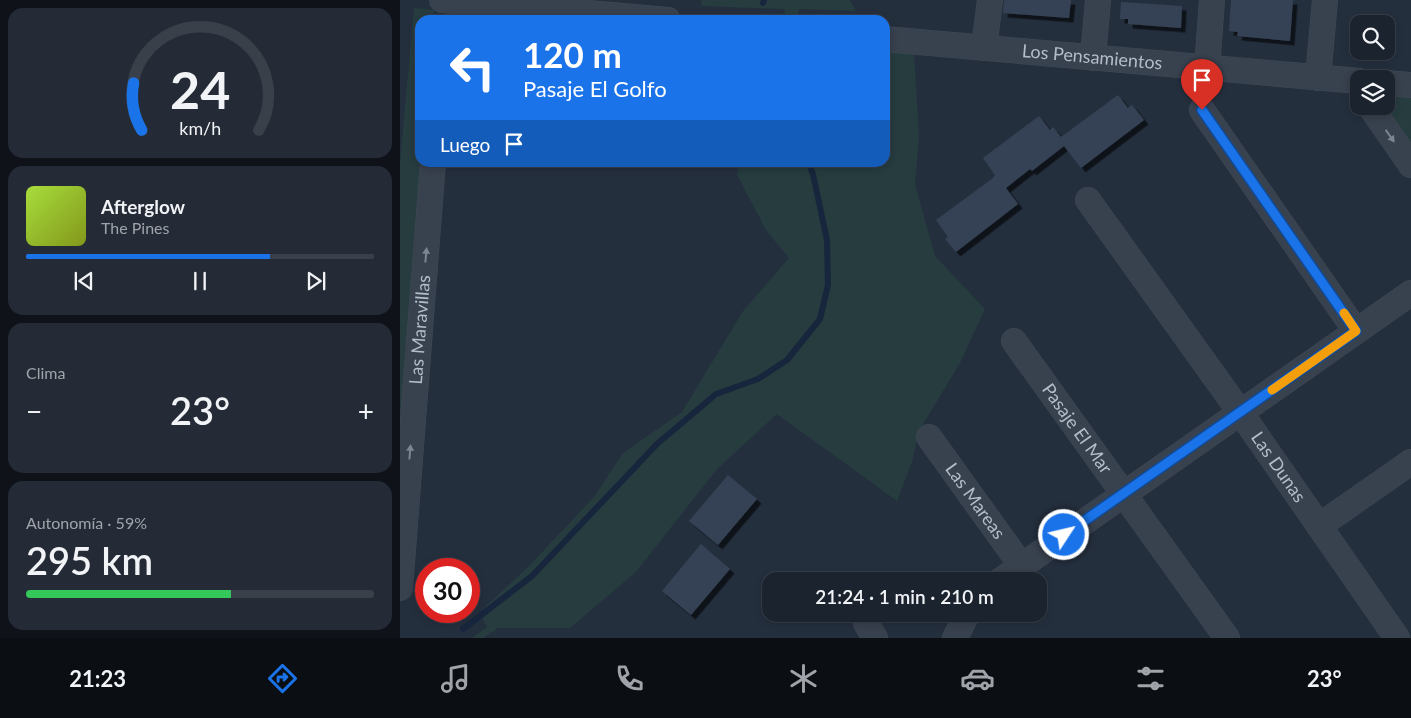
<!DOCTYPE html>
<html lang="es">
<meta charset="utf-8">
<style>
body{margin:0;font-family:Lato,sans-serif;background:#242b36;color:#f1f3f6;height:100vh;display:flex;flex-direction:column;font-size:19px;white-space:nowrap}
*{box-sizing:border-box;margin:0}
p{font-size:16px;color:#a0a4aa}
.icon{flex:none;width:28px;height:28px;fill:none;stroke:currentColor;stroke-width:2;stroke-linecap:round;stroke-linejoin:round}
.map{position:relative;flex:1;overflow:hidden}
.drawer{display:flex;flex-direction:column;gap:8px;padding:8px;background:#0f1319;width:400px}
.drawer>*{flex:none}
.hud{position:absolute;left:15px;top:15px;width:475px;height:152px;border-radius:15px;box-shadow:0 2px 8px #0003,0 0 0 1px #39404a;background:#1a73e8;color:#fff;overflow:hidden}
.fabs{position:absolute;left:950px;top:15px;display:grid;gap:10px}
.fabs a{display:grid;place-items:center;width:45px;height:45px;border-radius:10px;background:#1b232e;box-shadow:0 2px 8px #0003,0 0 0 1px #39404a;font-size:25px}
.speed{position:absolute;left:15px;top:558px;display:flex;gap:10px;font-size:25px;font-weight:700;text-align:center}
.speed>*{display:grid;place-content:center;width:65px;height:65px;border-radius:50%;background:#1b232e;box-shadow:0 2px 8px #0003,0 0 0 1px #39404a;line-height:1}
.speed .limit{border:8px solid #d22;background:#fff;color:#111}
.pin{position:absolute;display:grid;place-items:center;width:42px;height:42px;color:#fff;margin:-51px -21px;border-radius:50% 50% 50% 0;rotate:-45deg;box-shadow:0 0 5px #0007}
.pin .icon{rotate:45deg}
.me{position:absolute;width:55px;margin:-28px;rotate:55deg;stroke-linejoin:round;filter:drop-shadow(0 0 4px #0008)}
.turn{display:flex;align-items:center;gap:18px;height:105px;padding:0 25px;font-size:22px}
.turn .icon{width:65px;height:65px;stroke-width:2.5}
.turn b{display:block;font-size:35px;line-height:42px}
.then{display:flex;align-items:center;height:48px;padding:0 25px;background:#0003;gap:10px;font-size:19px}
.big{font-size:38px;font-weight:600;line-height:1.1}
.drawer .widget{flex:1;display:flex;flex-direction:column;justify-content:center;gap:8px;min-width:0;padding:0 18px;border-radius:15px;background:#242b36}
.drawer .dial{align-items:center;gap:0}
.dial svg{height:130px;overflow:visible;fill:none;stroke:#39404a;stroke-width:7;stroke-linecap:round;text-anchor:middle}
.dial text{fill:#f1f3f6;stroke:none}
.song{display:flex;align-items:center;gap:15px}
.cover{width:60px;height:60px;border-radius:8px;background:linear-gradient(135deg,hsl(80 70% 55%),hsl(70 70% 35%))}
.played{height:5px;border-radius:2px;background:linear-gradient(90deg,#1a73e8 70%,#39404a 70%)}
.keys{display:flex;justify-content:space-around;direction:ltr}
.heat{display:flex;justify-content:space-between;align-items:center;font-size:28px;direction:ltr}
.charge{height:8px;border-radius:4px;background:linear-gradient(90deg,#34c759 59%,#39404a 0)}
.trip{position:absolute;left:362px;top:572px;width:285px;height:50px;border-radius:15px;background:#1b232e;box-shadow:0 2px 8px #0003,0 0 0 1px #39404a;font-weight:600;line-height:50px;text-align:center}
.menu{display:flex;height:80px;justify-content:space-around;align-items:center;background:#0b0e12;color:#a0a4aa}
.menu .icon{width:35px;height:35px}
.menu .current{color:#1a73e8}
.menu b{font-size:22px;color:#f1f3f6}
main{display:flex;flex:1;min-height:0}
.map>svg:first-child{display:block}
</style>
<main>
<section class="drawer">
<div class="widget dial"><svg viewBox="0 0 100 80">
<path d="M14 69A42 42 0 1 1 86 69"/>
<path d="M14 69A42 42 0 0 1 9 40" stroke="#1a73e8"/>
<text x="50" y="56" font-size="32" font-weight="700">24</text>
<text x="50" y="72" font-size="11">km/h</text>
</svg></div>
<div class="widget">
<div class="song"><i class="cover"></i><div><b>Afterglow</b><p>The Pines</p></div></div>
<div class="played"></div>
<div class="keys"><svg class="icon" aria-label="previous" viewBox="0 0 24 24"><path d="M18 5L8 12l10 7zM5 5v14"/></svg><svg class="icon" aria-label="pause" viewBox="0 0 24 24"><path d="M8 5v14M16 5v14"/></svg><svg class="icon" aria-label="next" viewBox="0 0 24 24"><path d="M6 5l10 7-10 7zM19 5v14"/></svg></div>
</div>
<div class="widget"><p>Clima</p>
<div class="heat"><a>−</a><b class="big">23°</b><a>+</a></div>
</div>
<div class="widget"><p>Autonomía · 59%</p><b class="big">295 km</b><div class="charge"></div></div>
</section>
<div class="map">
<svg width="1011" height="638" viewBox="0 0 1011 638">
<defs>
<filter id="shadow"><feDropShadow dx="4.5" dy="4.5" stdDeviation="0" flood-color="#0009"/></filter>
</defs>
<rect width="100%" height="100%" fill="#242f3e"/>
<g fill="#263c3f">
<polygon points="301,0 450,0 456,11 399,9 397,20 384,20 385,9 302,6"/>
<polygon points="14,8 34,10 34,20 20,20 20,162 22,163 0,424 0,164"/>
<polygon points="485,49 514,51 519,138 515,184 535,256 585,309 560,363 519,431 512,462 497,501 377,414 317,469 236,572 170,628 98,628 83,638 72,638 87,627 83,620 82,610 129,566 194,497 223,453 282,412 343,311 389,258 366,230 337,175 339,163 485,162"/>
<polygon points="986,94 1011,96 1011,143 986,106"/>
</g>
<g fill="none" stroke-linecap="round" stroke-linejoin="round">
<g stroke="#17263c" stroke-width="6">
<polyline points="363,3 364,0"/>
<polyline points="63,629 132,576 257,444 316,394 358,379 387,360 420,319 428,285 427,240 413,174 408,162"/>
</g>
</g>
<g fill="#364354" filter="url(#shadow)">
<polygon points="604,0 671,0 669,18 603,13"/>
<polygon points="831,0 893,0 890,41 837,36 838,32 829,31"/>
<polygon points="721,2 782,6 781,28 728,24 728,19 720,19"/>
<polygon points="718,95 728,108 732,105 744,120 681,168 664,146 632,171 630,169 606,188 618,204 556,252 545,239 548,237 536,220 593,178 595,175 583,158 639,116 650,130 653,127 661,137"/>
<polygon points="328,475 357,499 318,545 289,521"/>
<polygon points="301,544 330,569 291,615 262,591"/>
</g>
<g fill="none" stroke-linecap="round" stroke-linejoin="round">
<g stroke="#414a57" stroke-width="26">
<g id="minor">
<polyline points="42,0 268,20"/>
<path id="s1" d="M 485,39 L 959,81"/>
<polyline points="584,48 590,0"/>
<polyline points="693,58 698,0"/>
<polyline points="807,68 812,0"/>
<polyline points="918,78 925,0"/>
<polyline points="986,83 1011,85"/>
<polyline points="970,106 1011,165"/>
<polyline points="802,110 956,331"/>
<path id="s2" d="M 688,200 L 840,412 L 997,638"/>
<path id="s3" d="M 614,341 L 827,638"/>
<path id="s4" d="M 529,437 L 621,565"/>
<polyline points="919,526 1011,462"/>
<polyline points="600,581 1011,293"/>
<path id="s5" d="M 0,588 L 33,162"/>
<polyline points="469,614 466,623 475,638"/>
<polyline points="555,638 567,614"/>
</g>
</g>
<use href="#minor" stroke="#38414e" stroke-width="25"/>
</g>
<defs><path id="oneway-solid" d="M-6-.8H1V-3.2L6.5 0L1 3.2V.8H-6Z" transform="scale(1.25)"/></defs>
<g fill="#7c8592">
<use href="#oneway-solid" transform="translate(990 136) rotate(55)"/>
<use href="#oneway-solid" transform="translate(26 255) rotate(-85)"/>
<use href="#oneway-solid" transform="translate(10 452) rotate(-85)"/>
</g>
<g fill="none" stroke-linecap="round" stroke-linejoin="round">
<g stroke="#114b97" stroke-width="12">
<polyline id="route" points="664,535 956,331 802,110"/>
</g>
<use href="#route" stroke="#1a73e8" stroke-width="9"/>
<polyline stroke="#f59e0b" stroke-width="9" points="872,390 956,331 944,313"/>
</g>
<g text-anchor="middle" stroke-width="5" stroke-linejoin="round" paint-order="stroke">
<g font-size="18" fill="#b4bcc9" stroke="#1d2633">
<text dy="6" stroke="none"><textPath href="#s1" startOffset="208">Los Pensamientos</textPath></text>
<text dy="6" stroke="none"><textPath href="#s5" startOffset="259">Las Maravillas</textPath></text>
<text dy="6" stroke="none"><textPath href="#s3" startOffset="108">Pasaje El Mar</textPath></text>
<text dy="6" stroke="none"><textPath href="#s2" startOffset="328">Las Dunas</textPath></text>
<text dy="6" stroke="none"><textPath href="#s4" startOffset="79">Las Mareas</textPath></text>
</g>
</g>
</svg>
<div class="fabs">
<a><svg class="icon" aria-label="search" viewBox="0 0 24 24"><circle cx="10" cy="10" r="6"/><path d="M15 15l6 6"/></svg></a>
<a><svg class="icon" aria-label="layers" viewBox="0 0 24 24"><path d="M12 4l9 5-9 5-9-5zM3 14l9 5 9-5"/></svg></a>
</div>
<div class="speed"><div class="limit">30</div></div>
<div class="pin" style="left:802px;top:110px;background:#d93025"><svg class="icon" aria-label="arrive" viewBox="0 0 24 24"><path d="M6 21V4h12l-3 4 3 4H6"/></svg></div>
<svg class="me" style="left:664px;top:535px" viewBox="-20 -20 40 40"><circle r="17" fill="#1a73e8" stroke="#fff" stroke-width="3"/><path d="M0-11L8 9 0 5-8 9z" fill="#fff"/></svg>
<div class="trip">21:24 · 1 min · 210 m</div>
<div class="hud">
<div class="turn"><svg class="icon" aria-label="left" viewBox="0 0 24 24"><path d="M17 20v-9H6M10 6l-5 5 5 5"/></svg><div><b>120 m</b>Pasaje El Golfo</div></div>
<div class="then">Luego<svg class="icon" aria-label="arrive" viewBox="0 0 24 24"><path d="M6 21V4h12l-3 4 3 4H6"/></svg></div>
</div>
</div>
</main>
<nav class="menu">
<b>21:23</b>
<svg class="icon current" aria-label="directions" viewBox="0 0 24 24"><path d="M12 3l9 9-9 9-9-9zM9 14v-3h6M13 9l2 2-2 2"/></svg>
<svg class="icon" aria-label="music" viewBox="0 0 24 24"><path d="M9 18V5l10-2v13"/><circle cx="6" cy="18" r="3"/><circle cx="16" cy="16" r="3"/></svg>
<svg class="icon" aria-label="phone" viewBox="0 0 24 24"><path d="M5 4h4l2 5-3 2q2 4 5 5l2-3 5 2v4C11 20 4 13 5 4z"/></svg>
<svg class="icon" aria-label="climate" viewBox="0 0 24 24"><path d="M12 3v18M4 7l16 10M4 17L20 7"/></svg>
<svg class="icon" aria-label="car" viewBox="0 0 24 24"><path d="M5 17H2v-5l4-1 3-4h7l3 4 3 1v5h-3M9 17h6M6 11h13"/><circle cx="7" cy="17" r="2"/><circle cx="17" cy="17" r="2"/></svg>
<svg class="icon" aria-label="filters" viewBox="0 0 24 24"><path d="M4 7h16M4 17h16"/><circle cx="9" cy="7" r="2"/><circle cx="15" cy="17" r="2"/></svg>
<b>23°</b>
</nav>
